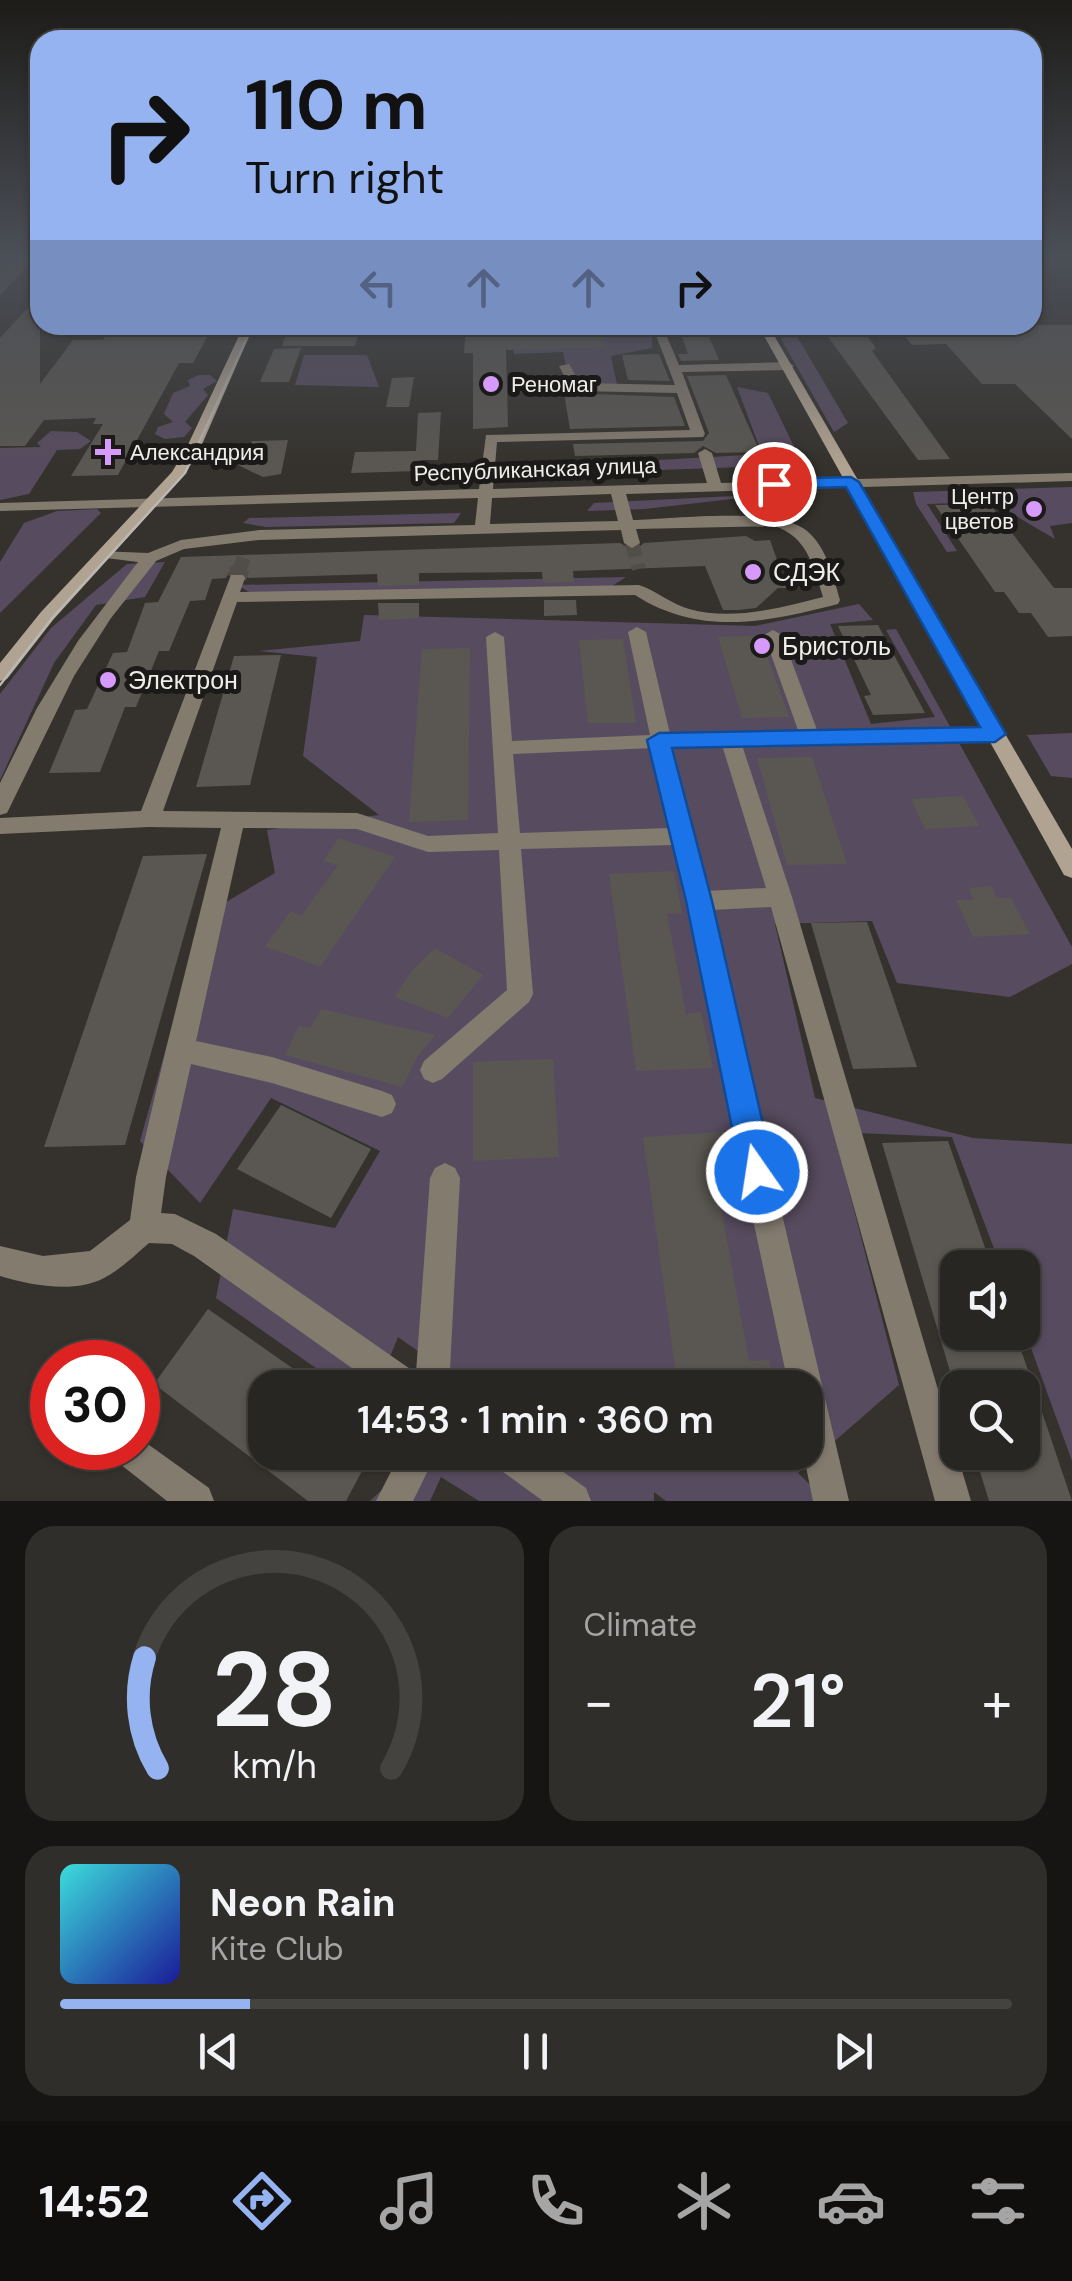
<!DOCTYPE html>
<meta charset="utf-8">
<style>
body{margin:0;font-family:"DM Sans",sans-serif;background:#302e2a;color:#f1f3f6;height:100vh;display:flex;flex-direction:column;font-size:38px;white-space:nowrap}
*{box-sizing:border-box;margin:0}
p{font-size:32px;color:#a5a5a5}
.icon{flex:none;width:55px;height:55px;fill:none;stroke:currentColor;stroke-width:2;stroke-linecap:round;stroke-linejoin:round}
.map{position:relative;height:1501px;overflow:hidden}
.sheet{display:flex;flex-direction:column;gap:25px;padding:25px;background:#161513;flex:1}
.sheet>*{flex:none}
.banner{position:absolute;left:30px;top:30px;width:1012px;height:305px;border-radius:30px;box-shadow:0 2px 8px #0004,0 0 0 2px #444340;background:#95b2f1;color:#111;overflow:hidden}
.fabs{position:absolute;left:940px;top:1250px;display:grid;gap:20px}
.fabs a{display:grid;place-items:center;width:100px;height:100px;border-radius:20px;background:#282622;box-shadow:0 2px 8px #0004,0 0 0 2px #444340;font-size:50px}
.speed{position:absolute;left:30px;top:1340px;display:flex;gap:20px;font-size:50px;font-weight:700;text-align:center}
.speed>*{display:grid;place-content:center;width:130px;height:130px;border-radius:50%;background:#282622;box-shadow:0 2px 8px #0004,0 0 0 2px #444340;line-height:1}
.speed .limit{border:15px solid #d22;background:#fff;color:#111}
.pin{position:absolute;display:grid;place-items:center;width:85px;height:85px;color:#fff;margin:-42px;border:5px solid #fff;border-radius:50%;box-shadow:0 2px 10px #0007}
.me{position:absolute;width:110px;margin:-55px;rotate:347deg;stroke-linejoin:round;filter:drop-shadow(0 0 8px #0008)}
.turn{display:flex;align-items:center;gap:35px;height:210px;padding:0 50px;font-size:45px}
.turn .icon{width:130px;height:130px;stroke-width:2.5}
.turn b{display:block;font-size:70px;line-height:85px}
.lanes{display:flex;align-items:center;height:95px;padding:0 50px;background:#0003;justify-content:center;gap:50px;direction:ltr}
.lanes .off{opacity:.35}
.big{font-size:75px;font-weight:600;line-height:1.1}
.sheet .card{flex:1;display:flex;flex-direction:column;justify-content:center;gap:15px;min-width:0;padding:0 35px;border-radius:30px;background:#302e2a}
.sheet .dial{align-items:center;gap:0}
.dial svg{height:260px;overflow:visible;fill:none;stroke:#444340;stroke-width:7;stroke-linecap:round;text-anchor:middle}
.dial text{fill:#f1f3f6;stroke:none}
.song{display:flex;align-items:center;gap:30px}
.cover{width:120px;height:120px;border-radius:15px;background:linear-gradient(135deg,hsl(180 70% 55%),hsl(240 70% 35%))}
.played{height:10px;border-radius:5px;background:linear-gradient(90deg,#95b2f1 20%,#444340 20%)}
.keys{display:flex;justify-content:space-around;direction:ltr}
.heat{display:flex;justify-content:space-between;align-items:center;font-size:55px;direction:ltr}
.sheet .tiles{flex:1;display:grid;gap:25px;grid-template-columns:1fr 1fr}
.card:last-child{grid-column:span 2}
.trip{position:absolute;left:248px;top:1370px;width:575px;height:100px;border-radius:30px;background:#282622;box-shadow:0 2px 8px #0004,0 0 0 2px #444340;font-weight:600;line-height:100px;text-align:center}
.tabs{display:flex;height:160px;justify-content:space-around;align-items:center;background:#100f0e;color:#a5a5a5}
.tabs .icon{width:70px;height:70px}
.tabs .selected{color:#95b2f1}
.tabs b{font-size:45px;color:#f1f3f6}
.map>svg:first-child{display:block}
</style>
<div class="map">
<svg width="1072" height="1501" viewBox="0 0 1072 1501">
<rect width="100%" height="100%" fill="#35322d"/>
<g fill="#574c5f">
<polygon points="569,325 652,325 652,348 611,356 617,385 570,388 563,352 514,354 513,346"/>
<polygon points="792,328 848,423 834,432 781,339"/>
<polygon points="304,355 367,355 379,387 295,385"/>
<polygon points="199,375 210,375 217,381 203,389 208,395 185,422 192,428 184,437 165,439 155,434 158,427 173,422 164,414 173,393 190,386 188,380"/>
<polygon points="737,387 768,393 803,465 631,471 625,462 762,454"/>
<polygon points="51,431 77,432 91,441 80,449 57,450 29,494 0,500 0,448 41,447 37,443"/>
<polygon points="1072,487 1072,523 1050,526 1055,539 992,502 927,504 957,551 947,552 916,504 913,492"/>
<polygon points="775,494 645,509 587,511 594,503"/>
<polygon points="97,509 101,513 0,613 0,562 24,523 57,511"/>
<polygon points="461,513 454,523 266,527 243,523 249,518"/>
<polygon points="165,562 145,597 96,605 54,663 0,780 0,694 51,628 127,564"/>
<polygon points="626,577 612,586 251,593 237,585"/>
<polygon points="859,604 873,620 830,624 871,724 935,717 886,630 896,629 1072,947 1072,964 1010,997 897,983 872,921 775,924 815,1098 973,1138 1072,1144 1072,1461 1023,1326 1022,1268 1001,1267 952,1137 834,1132 899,1385 798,1473 827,1501 666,1501 654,1492 654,1501 479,1501 441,1477 430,1501 370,1501 421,1453 805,1452 805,1388 469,1387 398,1337 378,1387 343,1387 216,1298 233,1209 335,1228 380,1151 271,1098 200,1203 140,1141 203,916 275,873 267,830 379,815 303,756 317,657 259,651 360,641 364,615 755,626"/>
<polygon points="1072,733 1072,778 1051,776 1027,735"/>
</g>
<g fill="#5a5752">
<polygon points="9,257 36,257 0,295 0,266"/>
<polygon points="40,295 40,384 73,340 103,340 111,328 214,325 193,363 179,363 118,475 71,476 103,424 93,424 96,418 44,420 25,446 0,446 0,338"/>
<polygon points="289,325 361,325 355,346 282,346"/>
<polygon points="565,325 566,329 598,327 607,347 506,350 508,427 473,429 473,353 464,353 466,326"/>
<polygon points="678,325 704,325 719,360 681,361 678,354 688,354"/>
<polygon points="896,325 1072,325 1072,439 1015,384 982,384 946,344 912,345"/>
<polygon points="862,329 876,348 872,351 950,459 918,460 823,330"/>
<polygon points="301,348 289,382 260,382 274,349"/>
<polygon points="659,354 670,381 628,380 622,355"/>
<polygon points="726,375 760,452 716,453 703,446 694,453 575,456 573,444 703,441 709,433 687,376"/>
<polygon points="414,377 409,407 386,407 392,378"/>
<polygon points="564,393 674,397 685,426 570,429"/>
<polygon points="441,412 438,460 421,460 420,471 351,473 355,452 416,451 418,413"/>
<polygon points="288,440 281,474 263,477 238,465 252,441"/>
<polygon points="990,504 1054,588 1072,588 1072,636 1048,637 1031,613 1019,613 1004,592 995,592 935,505"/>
<polygon points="746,536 755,541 770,540 787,588 778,588 756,608 739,610 723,610 705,566 573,571 574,582 543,583 542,572 419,573 419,585 378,586 377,574 248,578 243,571 229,572 226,578 212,579 205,600 190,601 169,651 159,651 136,707 125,707 100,772 49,773 75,710 87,709 113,653 127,652 145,603 158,602 181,557 620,543 634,551 644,543"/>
<polygon points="544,600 576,600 577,615 544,616"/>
<polygon points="378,603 419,603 419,618 379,620"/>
<polygon points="878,625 925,713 873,715 864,696 871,695 838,626"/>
<polygon points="760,636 789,717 742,718 718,637"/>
<polygon points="623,639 636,723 588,723 579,640"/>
<polygon points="470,648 468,820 409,822 422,649"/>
<polygon points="281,655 250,785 196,787 234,656"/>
<polygon points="812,757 847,864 787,865 757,758"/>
<polygon points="963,796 979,826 925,829 911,799"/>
<polygon points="339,838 395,857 320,967 265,946 291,911 301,916 338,865 323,861"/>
<polygon points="207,854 125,1145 44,1147 143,856"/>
<polygon points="674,871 682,913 667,914 686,1014 701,1012 713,1068 636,1071 609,874"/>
<polygon points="991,886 997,898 1011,898 1030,934 973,937 956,900 974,900 968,888"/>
<polygon points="867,922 917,1067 853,1069 811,923"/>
<polygon points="435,948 483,975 448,1018 395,997 410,973"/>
<polygon points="321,1009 435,1035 416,1059 402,1087 285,1055 299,1026 310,1028"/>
<polygon points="553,1059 559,1157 473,1161 473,1062"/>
<polygon points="281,1105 371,1149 331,1218 237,1169"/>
<polygon points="724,1132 737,1197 719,1198 749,1361 769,1360 775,1388 678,1388 643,1137"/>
<polygon points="948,1141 992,1268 958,1268 958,1332 1015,1332 1072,1501 989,1501 974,1452 1022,1452 1022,1388 955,1388 882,1143"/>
<polygon points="208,1309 321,1388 265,1388 265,1452 372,1452 346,1501 308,1501 154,1384"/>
</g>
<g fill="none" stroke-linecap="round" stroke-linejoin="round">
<g stroke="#514e49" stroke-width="14" stroke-dasharray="14 8" stroke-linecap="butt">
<polyline points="632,543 639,569"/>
<polyline points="239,571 245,555"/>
</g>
<polyline stroke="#514e49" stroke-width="19" stroke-dasharray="19 9" stroke-linecap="butt" points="237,578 240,568"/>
<g fill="#847b6f" fill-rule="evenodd">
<path d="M 652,325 L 662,325 L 679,365 L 788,362 L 794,366 L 788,370 L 682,372 L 705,434 L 703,437 L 497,442 L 493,489 L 707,483 L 698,453 L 705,449 L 712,453 L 721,483 L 1072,473 L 1072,481 L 626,494 L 633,520 C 673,519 779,506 807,531 C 827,548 833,576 840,600 L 838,604 C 768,622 700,637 635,595 L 237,602 L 163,811 L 357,813 L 428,836 L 498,833 L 486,637 L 495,632 L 504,637 L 512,741 L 650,735 L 628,632 L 637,627 L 646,632 L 670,734 L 798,730 L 764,635 L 773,630 L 782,635 L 817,730 L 1002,729 L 1005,734 L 995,741 L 742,745 L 792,897 L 971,1501 L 935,1501 L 771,907 L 711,910 L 849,1501 L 813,1501 L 803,1452 L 805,1388 L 789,1388 L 673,845 L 521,849 L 533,994 L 529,1002 L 442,1079 L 433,1083 L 424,1079 L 420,1070 L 424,1061 L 507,990 L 499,850 L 428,852 L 357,829 L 243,828 L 196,1041 L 272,1057 L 382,1091 L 392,1095 L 396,1104 L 392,1113 L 382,1117 L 272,1083 L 191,1064 L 166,1177 L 161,1213 L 175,1214 L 216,1234 L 416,1373 L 430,1178 L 435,1168 L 445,1163 L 455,1168 L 460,1178 L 449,1388 L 380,1388 L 194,1256 L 172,1244 L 149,1243 C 135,1255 120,1270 104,1278 C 74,1294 30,1285 0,1276 L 0,1246 L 43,1256 L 90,1251 L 130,1220 L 136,1177 L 166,1049 L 221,828 L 149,827 L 0,834 L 0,818 L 141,811 L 231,575 L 243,575 L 245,578 L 240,592 L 639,585 C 657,591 671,604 689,609 C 732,621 781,608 823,597 C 814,567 807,536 774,526 L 636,529 L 640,543 L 632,548 L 624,543 L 621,530 L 259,540 L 184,549 L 156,561 L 111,618 L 74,676 L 7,813 L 0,815 L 0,783 L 37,708 L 78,641 L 138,562 L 98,557 L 98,551 L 148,553 L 181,540 L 259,530 L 475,525 L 478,498 L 0,511 L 0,503 L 479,489 L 486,435 L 690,430 L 677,393 L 576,391 L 570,387 L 559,366 L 569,364 L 580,383 L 675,385 ZM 611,494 L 618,521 L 490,524 L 492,498 ZM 722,745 L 766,888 L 706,891 L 673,747 ZM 653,748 L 670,828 L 520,833 L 513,754 Z"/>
<polygon points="138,1437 209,1488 214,1501 167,1501 120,1464 114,1452 116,1448 138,1448"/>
<polygon points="401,1452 437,1452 413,1501 376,1501"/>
<polygon points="487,1452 535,1452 586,1488 591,1501 543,1501 492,1464"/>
</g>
<g fill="#b1a391" fill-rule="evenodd">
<polygon points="244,325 254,325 200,449 185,474 53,620 7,679 0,681 0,663 41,612 172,472 186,449"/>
<polygon points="758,325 768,325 1072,849 1072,878 1064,875"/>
</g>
<polyline stroke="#bab7b4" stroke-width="2.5" points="0,685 53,617 185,473 253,325"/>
</g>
<linearGradient id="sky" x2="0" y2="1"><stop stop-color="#1d1c19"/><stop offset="0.55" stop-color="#4b4f57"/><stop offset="1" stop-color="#4b4f57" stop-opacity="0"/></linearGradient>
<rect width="1072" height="467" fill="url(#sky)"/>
<polygon fill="#1a73e8" stroke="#114b97" stroke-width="2.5" points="851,477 859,482 1006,734 995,742 672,748 712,901 774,1172 769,1183 757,1188 746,1183 741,1172 686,901 647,740 659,733 980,727 846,487 774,489 766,484 774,479"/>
<g fill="#d69bfa" stroke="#1b1a18" stroke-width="4">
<circle cx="491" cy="384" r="10"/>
<path d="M103 437h10v10h10v10h-10v10h-10v-10h-10v-10h10z"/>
<circle cx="1034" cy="509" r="10"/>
<circle cx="753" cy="572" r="10"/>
<circle cx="762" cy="646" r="10"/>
<circle cx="108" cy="680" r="10"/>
</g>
<g text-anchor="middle" stroke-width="10" stroke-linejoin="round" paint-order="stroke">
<g font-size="22" fill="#efedea" stroke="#1b1a18" text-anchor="start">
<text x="511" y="392">Реномаг</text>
<text x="130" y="460">Александрия</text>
<text x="1014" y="504" text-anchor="end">Центр<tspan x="1014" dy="25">цветов</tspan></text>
</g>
<g font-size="22" fill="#efedea" stroke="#1b1a18">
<text transform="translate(535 469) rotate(-2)" y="8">Республиканская улица</text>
</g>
<g font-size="25" fill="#efedea" stroke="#1b1a18" text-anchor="start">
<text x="773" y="581">СДЭК</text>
<text x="782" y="655">Бристоль</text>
<text x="128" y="689">Электрон</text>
</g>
</g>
</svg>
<div class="fabs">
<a><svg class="icon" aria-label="sound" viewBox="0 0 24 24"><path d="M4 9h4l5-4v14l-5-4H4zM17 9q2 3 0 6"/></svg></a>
<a><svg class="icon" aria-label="search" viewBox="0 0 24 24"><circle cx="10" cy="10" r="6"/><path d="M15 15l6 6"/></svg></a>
</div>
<div class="speed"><div class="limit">30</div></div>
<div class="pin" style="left:774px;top:484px;background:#d93025"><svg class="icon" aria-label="arrive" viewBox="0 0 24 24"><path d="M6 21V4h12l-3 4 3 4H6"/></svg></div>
<svg class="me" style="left:757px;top:1172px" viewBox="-20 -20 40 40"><circle r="17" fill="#1a73e8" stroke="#fff" stroke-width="3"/><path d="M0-11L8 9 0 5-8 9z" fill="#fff"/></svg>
<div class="trip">14:53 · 1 min · 360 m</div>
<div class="banner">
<div class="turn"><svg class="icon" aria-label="right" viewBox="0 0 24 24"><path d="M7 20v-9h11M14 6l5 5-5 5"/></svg><div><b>110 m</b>Turn right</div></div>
<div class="lanes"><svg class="icon off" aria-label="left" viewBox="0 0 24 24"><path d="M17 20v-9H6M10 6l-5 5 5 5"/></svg><svg class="icon off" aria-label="ahead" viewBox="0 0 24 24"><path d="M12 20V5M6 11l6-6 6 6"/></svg><svg class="icon off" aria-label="ahead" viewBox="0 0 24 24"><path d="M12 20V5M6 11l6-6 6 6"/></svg><svg class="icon" aria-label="right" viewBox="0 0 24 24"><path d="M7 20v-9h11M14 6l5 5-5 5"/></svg></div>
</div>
</div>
<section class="sheet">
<div class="tiles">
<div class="card dial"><svg viewBox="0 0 100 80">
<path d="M14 69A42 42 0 1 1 86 69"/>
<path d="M14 69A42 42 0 0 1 10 35" stroke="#95b2f1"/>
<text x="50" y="56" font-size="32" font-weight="700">28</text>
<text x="50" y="72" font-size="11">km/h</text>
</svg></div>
<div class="card"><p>Climate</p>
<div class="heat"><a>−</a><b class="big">21°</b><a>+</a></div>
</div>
<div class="card">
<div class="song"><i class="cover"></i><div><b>Neon Rain</b><p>Kite Club</p></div></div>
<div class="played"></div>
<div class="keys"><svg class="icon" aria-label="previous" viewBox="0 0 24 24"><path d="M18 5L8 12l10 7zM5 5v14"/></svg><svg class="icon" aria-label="pause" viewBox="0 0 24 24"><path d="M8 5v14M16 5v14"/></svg><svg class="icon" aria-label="next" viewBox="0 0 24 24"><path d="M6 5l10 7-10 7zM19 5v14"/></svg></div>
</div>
</div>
</section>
<nav class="tabs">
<b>14:52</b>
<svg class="icon selected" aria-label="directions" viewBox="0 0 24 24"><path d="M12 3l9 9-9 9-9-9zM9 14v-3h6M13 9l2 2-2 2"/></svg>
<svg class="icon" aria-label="music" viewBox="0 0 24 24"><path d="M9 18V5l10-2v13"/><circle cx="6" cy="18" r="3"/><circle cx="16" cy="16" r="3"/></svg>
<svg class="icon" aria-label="phone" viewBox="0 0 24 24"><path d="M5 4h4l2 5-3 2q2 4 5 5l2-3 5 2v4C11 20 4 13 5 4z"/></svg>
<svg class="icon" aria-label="climate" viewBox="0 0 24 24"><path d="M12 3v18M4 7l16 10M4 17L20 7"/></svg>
<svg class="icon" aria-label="car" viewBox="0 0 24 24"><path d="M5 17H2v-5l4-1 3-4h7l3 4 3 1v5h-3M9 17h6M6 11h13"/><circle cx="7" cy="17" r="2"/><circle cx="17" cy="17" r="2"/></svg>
<svg class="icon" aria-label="filters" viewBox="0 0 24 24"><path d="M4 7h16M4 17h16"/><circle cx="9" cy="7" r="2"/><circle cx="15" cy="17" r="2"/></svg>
</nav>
